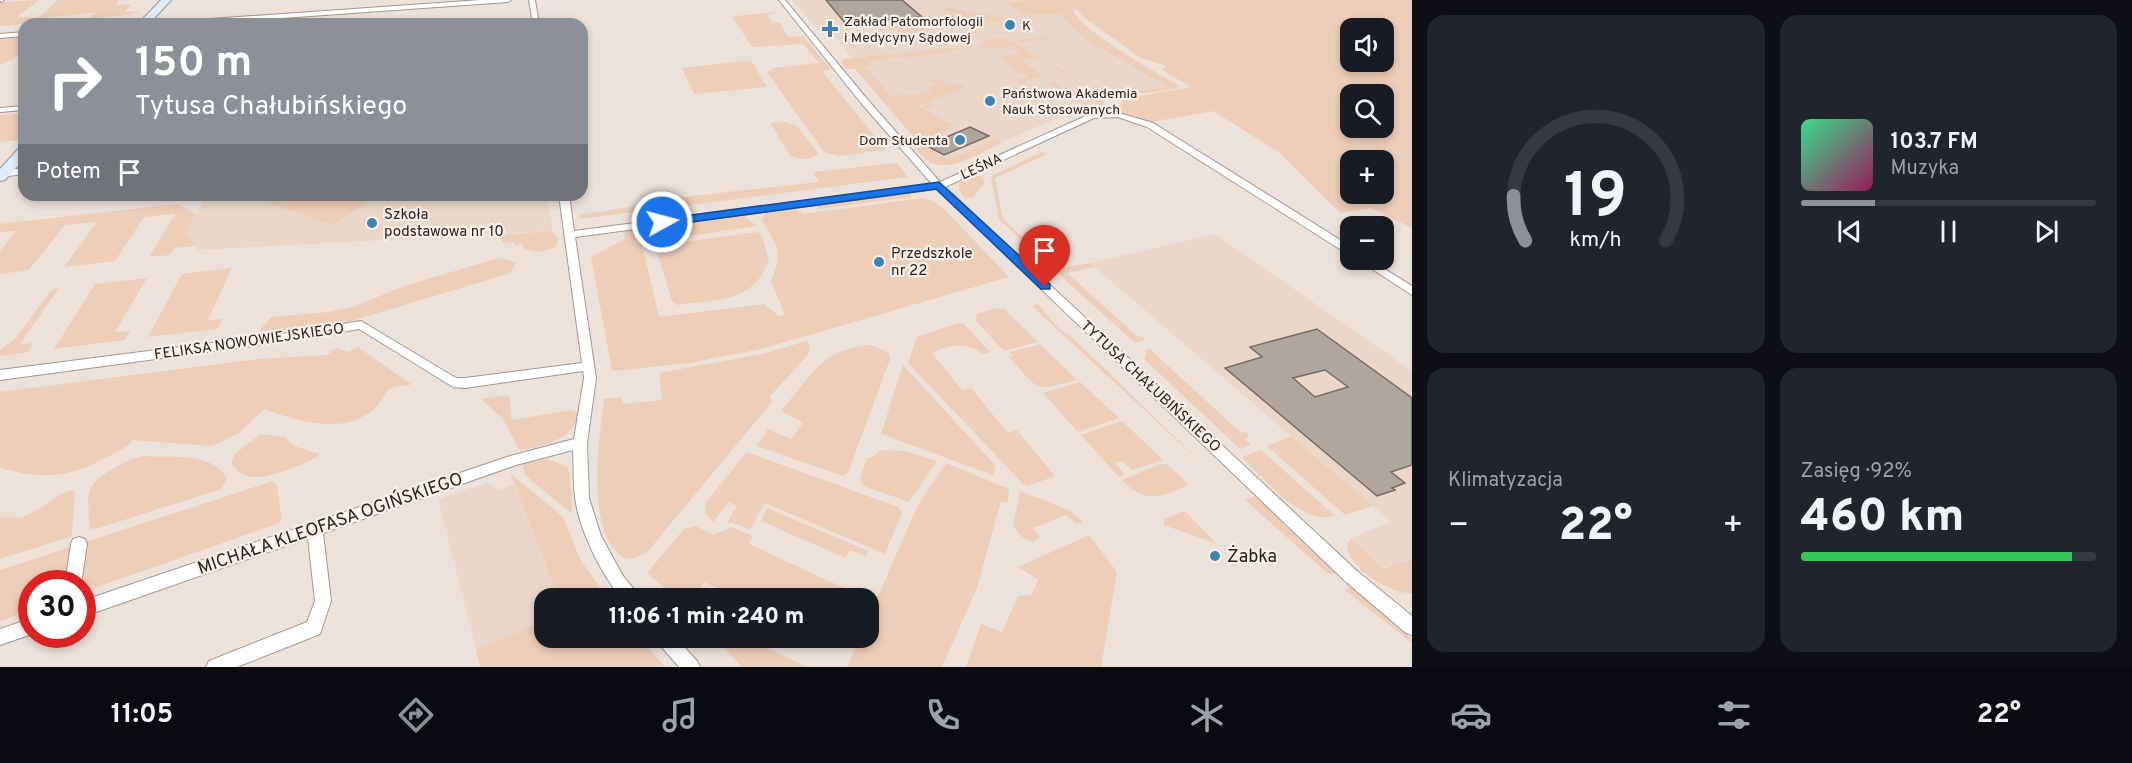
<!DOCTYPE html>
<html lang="pl">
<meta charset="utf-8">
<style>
body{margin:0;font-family:Overpass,sans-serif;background:#20242c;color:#f1f3f6;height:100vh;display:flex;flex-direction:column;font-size:22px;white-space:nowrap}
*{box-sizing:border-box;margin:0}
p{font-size:20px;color:#9ea1a6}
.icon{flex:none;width:33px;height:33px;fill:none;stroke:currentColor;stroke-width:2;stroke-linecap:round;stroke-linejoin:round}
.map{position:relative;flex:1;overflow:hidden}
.sheet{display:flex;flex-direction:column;gap:15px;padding:15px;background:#0d0f14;width:720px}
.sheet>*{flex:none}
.banner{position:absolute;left:18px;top:18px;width:570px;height:183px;border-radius:18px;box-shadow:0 3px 9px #0003;background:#8c9099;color:#fff;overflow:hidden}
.fabs{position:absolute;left:1340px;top:18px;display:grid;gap:12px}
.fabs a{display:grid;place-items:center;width:54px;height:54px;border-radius:12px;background:#171b24;box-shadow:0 3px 9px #0003;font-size:30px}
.speed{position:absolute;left:18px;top:570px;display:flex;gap:12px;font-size:30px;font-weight:700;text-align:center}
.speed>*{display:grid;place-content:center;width:78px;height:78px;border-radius:50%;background:#171b24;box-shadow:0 3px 9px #0003;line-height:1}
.speed .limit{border:9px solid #d22;background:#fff;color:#111}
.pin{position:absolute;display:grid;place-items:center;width:51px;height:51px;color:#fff;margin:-62px -26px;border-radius:50% 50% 50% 0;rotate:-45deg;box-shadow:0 0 6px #0007}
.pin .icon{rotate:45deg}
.me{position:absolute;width:66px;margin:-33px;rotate:83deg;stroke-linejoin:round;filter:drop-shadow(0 0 4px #0008)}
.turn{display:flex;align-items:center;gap:21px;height:126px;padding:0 18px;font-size:27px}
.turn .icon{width:78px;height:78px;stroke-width:2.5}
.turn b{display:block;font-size:42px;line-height:51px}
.then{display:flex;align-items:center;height:57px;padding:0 18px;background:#0003;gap:12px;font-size:22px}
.big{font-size:45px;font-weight:800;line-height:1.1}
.sheet .widget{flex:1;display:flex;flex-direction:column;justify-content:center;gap:9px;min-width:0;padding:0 21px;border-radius:18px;background:#20242c}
.sheet .dial{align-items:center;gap:0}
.dial svg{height:156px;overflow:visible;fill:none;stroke:#363941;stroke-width:7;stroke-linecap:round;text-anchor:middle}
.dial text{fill:#f1f3f6;stroke:none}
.song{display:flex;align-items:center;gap:18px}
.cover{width:72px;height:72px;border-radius:9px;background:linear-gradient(135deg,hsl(150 70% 55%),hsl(330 70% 35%))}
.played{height:6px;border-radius:3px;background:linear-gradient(90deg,#8c9099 25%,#363941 25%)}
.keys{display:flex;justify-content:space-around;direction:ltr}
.heat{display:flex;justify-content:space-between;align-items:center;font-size:33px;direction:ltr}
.charge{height:9px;border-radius:4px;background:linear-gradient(90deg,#34c759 92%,#363941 0)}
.sheet .tiles{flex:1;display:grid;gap:15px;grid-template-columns:repeat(2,1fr)}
.trip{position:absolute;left:534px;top:588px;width:345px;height:60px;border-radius:18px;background:#171b24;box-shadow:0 3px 9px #0003;font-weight:800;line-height:60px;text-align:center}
.tabs{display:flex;height:96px;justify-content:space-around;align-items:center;background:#090b0e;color:#9ea1a6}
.tabs .icon{width:42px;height:42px}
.tabs .active{color:#8c9099}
.tabs b{font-size:27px;color:#f1f3f6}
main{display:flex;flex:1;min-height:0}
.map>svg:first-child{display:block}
</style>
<main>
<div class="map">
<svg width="1412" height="667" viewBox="0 0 1412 667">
<rect width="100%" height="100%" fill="#ede2da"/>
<g fill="#ead7ca">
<polygon points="792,0 1065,0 1085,39 1168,88 1099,95 1101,100 955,162 924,155 918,141 832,33 822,34"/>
<polygon points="206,195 547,195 552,231 198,250 186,234"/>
<polygon points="1215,234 1412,371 1412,559 1384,567 1351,538 1391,522 1090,263"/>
<polygon points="488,482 498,490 514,484 558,598 544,598 544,621 476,650 438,499"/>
</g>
<g fill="#edceb9" fill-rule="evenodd">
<path d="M 39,0 L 17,17 L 32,17 C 23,26 12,25 0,26 L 0,2 Z"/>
<polygon points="58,0 119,0 115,5 131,4 125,12 142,11 130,15 134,15 125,16 136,12 120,16 89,18 95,13 38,18"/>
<path d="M 1034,0 L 1412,0 L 1412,228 L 1371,208 L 1340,213 L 1280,153 L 1213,111 L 1151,122 L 1120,112 L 1117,106 L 1124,104 L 1121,99 L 1191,87 L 1162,70 L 1166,66 L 1141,58 L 1082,16 L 1078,10 L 1073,9 C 1076,28 1159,74 1178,85 L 1178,88 L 1146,93 L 1113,94 L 1167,87 L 1085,39 L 1059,14 L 1022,15 L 1007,3 ZM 1383,28 L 1383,62 L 1350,62 L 1350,28 ZM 1383,94 L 1383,128 L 1350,128 L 1350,94 ZM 1383,160 L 1383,194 L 1350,194 L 1350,160 Z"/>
<polygon points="943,7 1007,18 1011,21 969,24 972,28 967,28"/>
<polygon points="778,12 767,15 773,23 780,23 788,37 803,36 831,69 822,71 886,150 839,156 824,152 767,72 772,68 819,63 803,44 752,47 733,18 736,16"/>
<polygon points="918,22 929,25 930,29 926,33 923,30 910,33 917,34 902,33 879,26"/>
<path d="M 1043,36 L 1051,39 L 1013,43 L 1022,47 L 1098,95 L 1105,94 L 1104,107 L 1051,86 L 1049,83 L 1053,82 C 1067,91 1078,98 1091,91 C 1072,77 1042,52 1021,60 L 1043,75 L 1021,84 L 1015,79 L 1027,77 L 1027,74 L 1020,73 L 999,57 L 1021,52 L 1013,47 L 987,49 L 975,46 L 986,45 L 982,40 L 1005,38 L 1011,42 Z"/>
<polygon points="3,37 24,37 24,48 13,59 0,65 0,40"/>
<path d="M 971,46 L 936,54 L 869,61 L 872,66 L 865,67 L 891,96 L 931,92 L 928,87 L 936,85 L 931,80 L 940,79 L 947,85 L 959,84 L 967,87 L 917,106 L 921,108 L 929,103 L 936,106 L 923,109 L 954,125 L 920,144 L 949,160 L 995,140 L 1002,143 C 983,151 953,172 932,163 C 923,159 917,150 911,143 L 917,141 L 855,69 L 846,69 L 841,62 L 843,59 Z"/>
<polygon points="745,61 752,62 767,87 694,94 682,68"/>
<polygon points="24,113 24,136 20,140 0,142 0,115"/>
<path d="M 785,122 L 796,125 L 818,153 C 811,161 799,160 790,155 L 770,123 Z"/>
<polygon points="1042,152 1047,154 995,178 1003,219 1040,254 1037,254 999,219 991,176"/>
<polygon points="897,163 908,177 580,219 579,215 638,206 638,202 819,182 813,172"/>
<polygon points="975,173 983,177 984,184 973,197 965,199 959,190 959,183"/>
<polygon points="911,193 911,197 818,209 816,205"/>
<polygon points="273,195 379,195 333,225 263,201"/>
<path d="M 922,198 L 933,201 L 945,210 L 1009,277 L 761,349 L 689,363 L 612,371 L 591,257 L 625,239 L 623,231 L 631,230 L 640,236 L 659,317 L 764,304 L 779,316 L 785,315 L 771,281 C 783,252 778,247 762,220 L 765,213 L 795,209 L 803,214 Z"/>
<polygon points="177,204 196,214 186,234 195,246 174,248 170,255 149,257 175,214 144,217 115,261 64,267 97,222 65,225 29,270 0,274 0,251 16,231 0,232 0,224"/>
<polygon points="744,216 757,226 656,241 649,237 650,229 654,227"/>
<polygon points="552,231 558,239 556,247 539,252 524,249 522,244 515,245 514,242 503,243 498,235"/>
<path d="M 757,232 L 762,235 L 769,262 C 749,305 719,298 677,305 L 672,301 L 655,246 Z"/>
<polygon points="499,258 516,262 511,273 348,322 260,334 259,331 271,317 328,312 353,307 404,286"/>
<polygon points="1045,258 1057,269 1090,263 1094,267 1067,273 1138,337 1142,336 1145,340 1135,343 1042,259"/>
<polygon points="232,268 208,320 223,319 217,329 148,337 182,274"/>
<polygon points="147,278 115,332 130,331 125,340 54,349 95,284"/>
<polygon points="59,288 20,344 34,343 28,352 0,356 0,350 16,338 51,290"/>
<polygon points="1038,304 1060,330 1070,335 1211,472 1032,306"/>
<polygon points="997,308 1004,309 1038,342 1004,351 976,321 977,314"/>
<path d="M 957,323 L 964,324 L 990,352 L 983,354 C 965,341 951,345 932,353 L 962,390 L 971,388 L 1008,433 L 1017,430 L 1055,476 L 1026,487 L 908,363 L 917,337 Z"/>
<path d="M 807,341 L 810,346 L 808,355 L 770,396 L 772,402 L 648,551 L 636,558 L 625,559 C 584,532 599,441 604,399 L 621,397 L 623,404 L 662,400 L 659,373 L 762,354 Z"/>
<path d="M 1040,344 L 1077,380 C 1032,392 1040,391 1009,357 L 1014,356 L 1010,352 Z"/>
<path d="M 871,345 L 889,353 L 890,359 L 848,473 L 843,476 L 757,446 L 768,429 L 791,439 L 803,423 L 781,411 C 811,376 822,348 871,345 Z"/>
<path d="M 358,347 L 411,384 C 406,387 399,385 393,387 C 385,390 380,406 372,411 C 340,435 298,421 264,409 L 239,433 L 212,446 L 133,440 C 126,449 115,453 105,458 C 67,479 41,479 0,468 L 0,392 L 258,359 L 327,355 L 336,348 L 349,352 Z"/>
<polygon points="1150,349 1241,433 1245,431 1249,435 1245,439 1251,445 1240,449 1144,359 1147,354 1144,351"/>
<polygon points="903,365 996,466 993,475 881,434"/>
<polygon points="1080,382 1119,418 1078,432 1043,393"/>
<path d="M 509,395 L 512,420 L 571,410 L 578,413 C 575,441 542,445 520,451 L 503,419 L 481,399 Z"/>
<polygon points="1122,421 1163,460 1132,470 1122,461 1115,463 1124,474 1119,477 1081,435"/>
<path d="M 261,434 L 285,437 L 294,446 L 319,454 C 314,463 269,477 258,477 C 246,478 236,472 231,462 L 236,453 Z"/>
<polygon points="1291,436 1373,506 1345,515 1267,446"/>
<polygon points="881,450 906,451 937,461 909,502 863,486 860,478 867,458 871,458"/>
<path d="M 1261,450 L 1335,516 C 1301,526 1265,479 1242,457 Z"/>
<polygon points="747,452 898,507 902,513 885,554 765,503 750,530 731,522 726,524 737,506 729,502 713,522 705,513 706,502"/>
<path d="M 143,456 C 169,458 214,451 227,479 L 221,489 L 96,529 L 89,528 C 89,496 82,487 111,470 C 122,463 130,459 143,456 Z"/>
<polygon points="546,459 567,466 570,475 572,514 525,475 522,464"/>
<polygon points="946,463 1009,489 1008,503 1001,501 977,588 942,667 847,667 860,638 868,638 869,617 917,507"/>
<path d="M 1160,464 L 1167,464 L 1189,485 C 1159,496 1147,506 1122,480 Z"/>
<polygon points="510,473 563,517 581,561 608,598 558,598"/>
<polygon points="273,481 277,486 282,520 277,524 83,592 82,584 32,584 31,610 0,621 0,570"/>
<path d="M 72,490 L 75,492 L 72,536 L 0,559 L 0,517 C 39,522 40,500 72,490 Z"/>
<polygon points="1020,491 1071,511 1084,523 1076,523 1066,515 1033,528 1040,537 1033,542 1022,537 1013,526"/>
<polygon points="1256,496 1337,574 1327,573 1245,500"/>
<polygon points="767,508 868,551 866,556 850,550 845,558 761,521"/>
<polygon points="1181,512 1186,512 1217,544 1164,525 1164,519"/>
<polygon points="696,526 714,535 731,527 753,536 749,544 848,590 846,598 739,598 704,582 695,598 677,598 647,573 684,529"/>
<polygon points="1089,535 1117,572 1101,667 966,667 981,624 1002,632 1018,596 1031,595 1038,580 1018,567"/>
<path d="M 1351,538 L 1384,568 L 1412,559 L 1412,593 C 1392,595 1347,567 1347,545 Z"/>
<polygon points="1349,584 1412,639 1412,643 1346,591"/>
<polygon points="544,621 544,638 640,638 665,667 480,667 476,650"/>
<polygon points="715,638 747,638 807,667 742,667"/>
</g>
<g fill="#b1a69e" stroke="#776c65" stroke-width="1.5" fill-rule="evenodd">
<polygon points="826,0 902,0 922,17 845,23"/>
<polygon points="970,127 989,136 944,155 929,147 933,145 930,144"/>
<path d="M 1317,329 L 1412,398 L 1412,465 L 1391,472 L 1405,483 L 1392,488 L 1395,490 L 1377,496 L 1225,368 L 1262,357 L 1250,347 ZM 1325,370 L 1348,387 L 1315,397 L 1293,378 Z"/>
</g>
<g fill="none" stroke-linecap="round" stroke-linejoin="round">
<g stroke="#a29790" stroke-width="2">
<g id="street">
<polygon points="0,0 4,0 1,2"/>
<polygon points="481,0 511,0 508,2 196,24 165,24 168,22"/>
<polygon points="529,0 535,0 539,24 533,24"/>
<path d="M 779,0 L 785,0 L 867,99 L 940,182 L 1090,114 L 1119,113 L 1153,123 L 1350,246 L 1350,254 L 1346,253 L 1147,127 L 1118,117 L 1094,118 L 945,187 L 1357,571 L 1412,616 L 1412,635 L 1406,633 L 1345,581 L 937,189 L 575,237 L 596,378 L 587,443 L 589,498 L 601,536 L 623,576 L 637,593 L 639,598 L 621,598 C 601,573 579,530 575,497 C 573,482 574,466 573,450 L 516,465 L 323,533 L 331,601 L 320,634 L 237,667 L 206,667 L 209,661 L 307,622 L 315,601 L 308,538 L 82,617 L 82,601 L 510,456 L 574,439 L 584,378 L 583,371 L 465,388 L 453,387 L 359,329 L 282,342 L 0,380 L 0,370 L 282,334 L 361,321 L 456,378 L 465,378 L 582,363 L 559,195 L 569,195 L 574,231 L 932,184 L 861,103 Z"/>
<polygon points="24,32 24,36 0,38 0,34"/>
<polygon points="24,106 24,110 0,112 0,108"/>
<polygon points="24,168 24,174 0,177 0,171"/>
<polygon points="1358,260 1370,260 1412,286 1412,295"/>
<polygon points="79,537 85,539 87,544 81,584 65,584 71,544 73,539"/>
<polygon points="32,618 32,634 0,645 0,629"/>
<polygon points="656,638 676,638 697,661 700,667 679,667 659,644"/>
</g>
</g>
<g stroke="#a29790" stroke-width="2">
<g id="secondary">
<polygon points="161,0 171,0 149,24 138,24"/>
<polygon points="24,147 24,159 5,180 0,181 0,169 19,148"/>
</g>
</g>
<use href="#street" fill="#fff" fill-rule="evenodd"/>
<use href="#secondary" fill="#dcedfb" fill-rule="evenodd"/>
</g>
<polygon fill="#1a73e8" stroke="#114b97" stroke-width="1.5" points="939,182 1050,284 1050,289 1041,289 936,189 662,226 657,222 662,219"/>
<g fill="#3b84b8" stroke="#fbefe7" stroke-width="2">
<circle cx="1010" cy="25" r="6"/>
<path d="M827 20h6v6h6v6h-6v6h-6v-6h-6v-6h6z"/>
<circle cx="990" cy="101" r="6"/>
<circle cx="960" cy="140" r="6"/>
<circle cx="372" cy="223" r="6"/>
<circle cx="879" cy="262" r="6"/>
<circle cx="1215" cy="556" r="6"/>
</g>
<g text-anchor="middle" stroke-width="4.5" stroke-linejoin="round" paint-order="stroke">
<g font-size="14" fill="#282421" stroke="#fbefe7" text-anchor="start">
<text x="844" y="26">Zakład Patomorfologii<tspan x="844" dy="16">i Medycyny Sądowej</tspan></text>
<text x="1022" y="30">K</text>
<text x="1002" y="98">Państwowa Akademia<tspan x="1002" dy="16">Nauk Stosowanych</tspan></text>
<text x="948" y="145" text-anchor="end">Dom Studenta</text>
</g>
<g font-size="14" fill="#282421" stroke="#fbefe7">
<text transform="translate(981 166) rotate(-25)" y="5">LEŚNA</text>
</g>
<g font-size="15" fill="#282421" stroke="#fbefe7" text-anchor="start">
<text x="384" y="219">Szkoła<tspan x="384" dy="17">podstawowa nr 10</tspan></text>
<text x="891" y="258">Przedszkole<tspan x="891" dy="17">nr 22</tspan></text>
</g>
<g font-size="15" fill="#282421" stroke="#fbefe7">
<text transform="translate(249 341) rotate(-8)" y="5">FELIKSA NOWOWIEJSKIEGO</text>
<text transform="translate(1151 386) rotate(43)" y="5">TYTUSA CHAŁUBIŃSKIEGO</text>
</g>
<g font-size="18" fill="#282421" stroke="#fbefe7">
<text transform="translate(330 523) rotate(-19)" y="6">MICHAŁA KLEOFASA OGIŃSKIEGO</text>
</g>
<g font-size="18" fill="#282421" stroke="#fbefe7" text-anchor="start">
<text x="1227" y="562">Żabka</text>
</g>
</g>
</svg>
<div class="fabs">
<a><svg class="icon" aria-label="sound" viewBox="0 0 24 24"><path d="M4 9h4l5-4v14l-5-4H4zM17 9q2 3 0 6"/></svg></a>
<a><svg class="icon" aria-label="search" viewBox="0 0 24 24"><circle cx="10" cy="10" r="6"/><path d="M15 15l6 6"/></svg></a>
<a>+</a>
<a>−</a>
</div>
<div class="speed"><div class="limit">30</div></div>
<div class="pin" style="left:1045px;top:287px;background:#d93025"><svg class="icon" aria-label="arrive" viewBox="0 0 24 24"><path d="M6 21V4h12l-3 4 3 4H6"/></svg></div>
<svg class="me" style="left:662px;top:222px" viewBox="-20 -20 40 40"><circle r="17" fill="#1a73e8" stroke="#fff" stroke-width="3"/><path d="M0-11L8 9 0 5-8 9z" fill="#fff"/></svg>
<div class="trip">11:06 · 1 min · 240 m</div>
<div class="banner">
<div class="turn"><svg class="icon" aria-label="right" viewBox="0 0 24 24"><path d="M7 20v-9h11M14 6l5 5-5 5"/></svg><div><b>150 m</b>Tytusa Chałubińskiego</div></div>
<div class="then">Potem<svg class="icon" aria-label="arrive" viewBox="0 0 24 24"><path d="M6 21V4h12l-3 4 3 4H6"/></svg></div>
</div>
</div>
<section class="sheet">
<div class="tiles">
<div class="widget dial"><svg viewBox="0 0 100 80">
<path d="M14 69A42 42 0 1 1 86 69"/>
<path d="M14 69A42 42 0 0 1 8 46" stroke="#8c9099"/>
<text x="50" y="56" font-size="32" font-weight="700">19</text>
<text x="50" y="72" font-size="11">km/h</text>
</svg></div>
<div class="widget">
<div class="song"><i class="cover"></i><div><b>103.7 FM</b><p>Muzyka</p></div></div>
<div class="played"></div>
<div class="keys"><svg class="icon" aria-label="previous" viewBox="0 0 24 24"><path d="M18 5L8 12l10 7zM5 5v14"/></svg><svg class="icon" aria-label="pause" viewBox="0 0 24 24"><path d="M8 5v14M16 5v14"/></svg><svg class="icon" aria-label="next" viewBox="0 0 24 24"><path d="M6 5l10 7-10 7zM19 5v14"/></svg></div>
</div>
<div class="widget"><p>Klimatyzacja</p>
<div class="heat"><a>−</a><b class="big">22°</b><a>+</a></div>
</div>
<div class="widget"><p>Zasięg · 92%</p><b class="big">460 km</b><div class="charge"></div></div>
</div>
</section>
</main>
<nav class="tabs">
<b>11:05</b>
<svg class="icon active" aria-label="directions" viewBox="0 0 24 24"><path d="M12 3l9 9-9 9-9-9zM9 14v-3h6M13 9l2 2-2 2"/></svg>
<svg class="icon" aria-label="music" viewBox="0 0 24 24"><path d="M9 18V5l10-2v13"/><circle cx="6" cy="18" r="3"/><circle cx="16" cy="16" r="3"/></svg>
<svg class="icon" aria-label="phone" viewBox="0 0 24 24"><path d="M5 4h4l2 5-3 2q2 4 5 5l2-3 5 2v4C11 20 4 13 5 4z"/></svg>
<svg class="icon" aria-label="climate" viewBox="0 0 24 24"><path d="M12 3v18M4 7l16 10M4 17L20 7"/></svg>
<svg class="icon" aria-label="car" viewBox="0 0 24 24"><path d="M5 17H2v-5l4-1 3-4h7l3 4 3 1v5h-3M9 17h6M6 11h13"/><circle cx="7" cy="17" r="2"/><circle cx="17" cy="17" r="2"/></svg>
<svg class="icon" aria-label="filters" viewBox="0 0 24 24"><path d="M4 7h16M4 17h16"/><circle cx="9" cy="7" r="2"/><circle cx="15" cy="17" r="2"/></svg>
<b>22°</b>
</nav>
